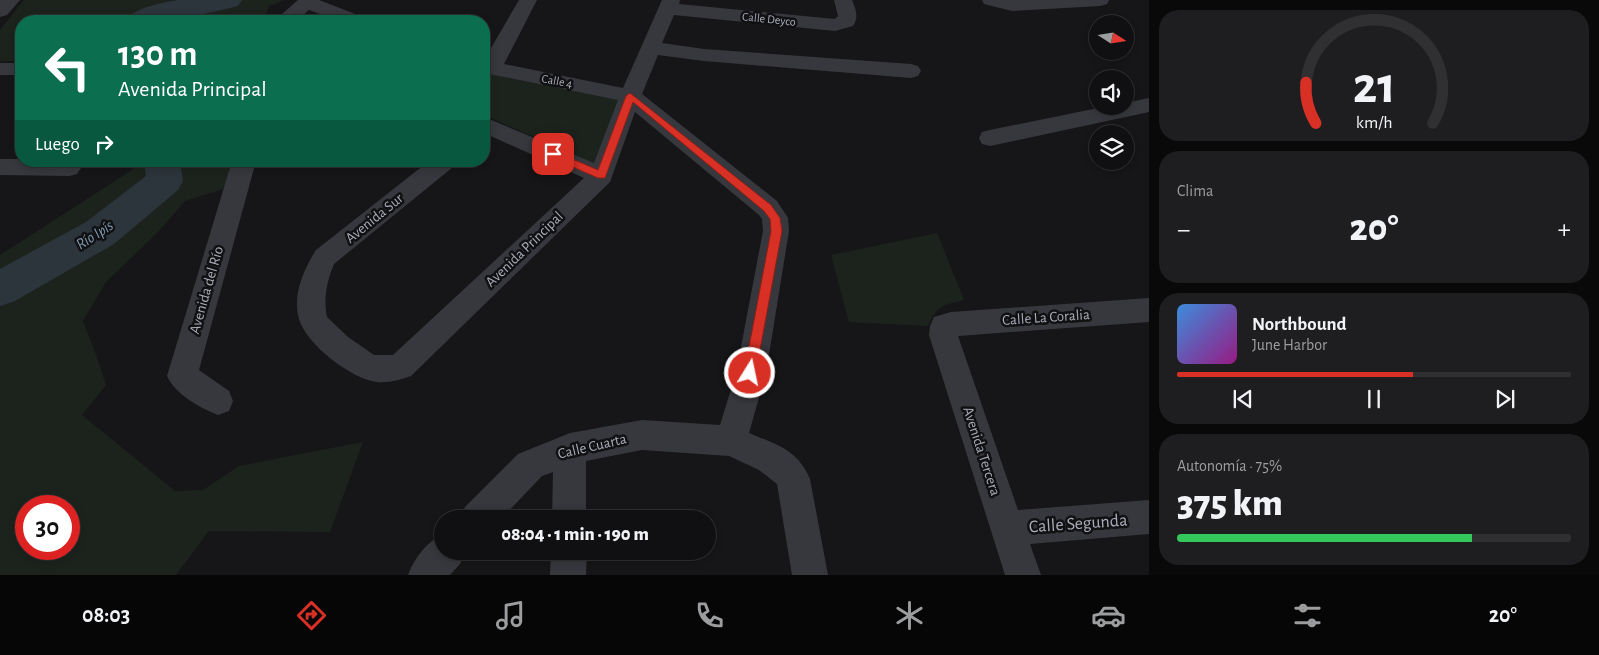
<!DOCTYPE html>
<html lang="es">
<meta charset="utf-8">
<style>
body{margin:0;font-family:"Alegreya Sans",sans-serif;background:#1e1e20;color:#f1f3f6;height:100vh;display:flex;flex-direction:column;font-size:19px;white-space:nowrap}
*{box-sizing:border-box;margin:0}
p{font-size:16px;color:#9c9d9f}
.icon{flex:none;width:28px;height:28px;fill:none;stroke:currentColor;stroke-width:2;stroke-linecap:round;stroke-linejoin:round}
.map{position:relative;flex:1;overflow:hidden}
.details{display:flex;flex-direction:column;gap:10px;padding:10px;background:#09090a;width:450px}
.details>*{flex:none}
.hud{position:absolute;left:15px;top:15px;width:475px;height:152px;border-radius:20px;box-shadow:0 2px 8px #0003,0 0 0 1px #303032;background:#0b6e4f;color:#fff;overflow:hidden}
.needle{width:32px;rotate:102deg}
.controls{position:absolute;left:1089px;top:15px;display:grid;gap:10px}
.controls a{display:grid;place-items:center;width:45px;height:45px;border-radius:50%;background:#101012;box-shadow:0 2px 8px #0003,0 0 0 1px #303032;font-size:25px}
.speed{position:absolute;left:15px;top:495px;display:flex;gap:10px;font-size:25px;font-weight:700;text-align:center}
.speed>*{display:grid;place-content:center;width:65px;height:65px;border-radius:50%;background:#101012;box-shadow:0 2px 8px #0003,0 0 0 1px #303032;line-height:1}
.speed .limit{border:8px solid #d22;background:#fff;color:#111}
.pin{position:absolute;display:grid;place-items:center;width:42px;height:42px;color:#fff;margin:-21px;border-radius:10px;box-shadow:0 2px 8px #0006}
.me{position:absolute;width:55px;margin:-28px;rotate:10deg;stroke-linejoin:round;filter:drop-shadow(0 0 4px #0008)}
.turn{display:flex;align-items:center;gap:18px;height:105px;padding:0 20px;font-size:22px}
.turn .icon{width:65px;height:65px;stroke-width:2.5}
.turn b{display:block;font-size:35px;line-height:42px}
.then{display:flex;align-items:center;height:48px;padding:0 20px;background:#0003;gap:10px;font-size:19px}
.big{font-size:38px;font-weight:800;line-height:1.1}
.details .card{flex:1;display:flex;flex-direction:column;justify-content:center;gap:8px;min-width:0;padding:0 18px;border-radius:20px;background:#1e1e20}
.details .dial{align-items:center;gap:0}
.dial svg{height:130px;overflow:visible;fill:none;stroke:#303032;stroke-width:7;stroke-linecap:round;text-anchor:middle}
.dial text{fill:#f1f3f6;stroke:none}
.song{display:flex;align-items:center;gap:15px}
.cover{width:60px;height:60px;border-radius:8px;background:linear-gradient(135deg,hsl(210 70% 55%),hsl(310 70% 35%))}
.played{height:5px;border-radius:2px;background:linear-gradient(90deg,#d93025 60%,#303032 60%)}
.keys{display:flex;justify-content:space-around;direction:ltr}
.heat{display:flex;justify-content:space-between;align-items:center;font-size:28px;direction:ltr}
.charge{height:8px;border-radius:4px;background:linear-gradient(90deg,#34c759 75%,#303032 0)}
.trip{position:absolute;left:434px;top:510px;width:282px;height:50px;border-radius:25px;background:#101012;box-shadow:0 2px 8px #0003,0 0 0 1px #303032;font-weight:800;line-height:50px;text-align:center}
.dock{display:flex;height:80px;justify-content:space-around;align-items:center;background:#060607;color:#9c9d9f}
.dock .icon{width:35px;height:35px}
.dock .selected{color:#d93025}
.dock b{font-size:22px;color:#f1f3f6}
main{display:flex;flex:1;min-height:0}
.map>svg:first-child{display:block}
</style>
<main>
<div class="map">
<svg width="1149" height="575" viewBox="0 0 1149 575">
<rect width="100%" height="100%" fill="#161618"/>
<g fill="#1c231d" fill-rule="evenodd">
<polygon points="24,0 285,0 269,6 265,17 240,17 233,21 21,21 21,61 0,61 0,30"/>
<polygon points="484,72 507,78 619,99 595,164 484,115"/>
<path d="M 135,161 L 239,161 L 230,187 L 185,201 L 158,232 L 106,282 L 83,321 L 95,352 L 106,385 L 82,415 L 175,491 L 203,490 L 239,466 L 363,442 L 330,532 L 209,531 L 176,575 L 0,575 L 0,255 L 132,170 ZM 26,506 L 69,506 L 69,549 L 26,549 Z"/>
<path d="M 937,233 L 964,300 C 944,305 937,305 928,326 L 849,322 L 831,255 Z"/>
</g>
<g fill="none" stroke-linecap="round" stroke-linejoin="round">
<g fill="#2c353c" fill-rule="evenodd">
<path d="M 178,0 L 242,0 L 238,6 C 202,15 163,23 125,21 C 135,7 162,3 178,0 Z"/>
<polygon points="144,161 180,161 183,181 178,190 114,244 15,301 0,306 0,269 86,222 146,176"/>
</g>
<g fill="#37383d" fill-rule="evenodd">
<polygon points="0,0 20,0 7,15 0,17"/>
<polygon points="298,0 319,0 363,17 366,21 339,21 309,10 296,21 274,21"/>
<path d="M 519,0 L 537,0 L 504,64 L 623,88 L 662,0 L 680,0 L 679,4 L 835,19 L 838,16 L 834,0 L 852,0 C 856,10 859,17 853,26 L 835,31 L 674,15 L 662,43 L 704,49 L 911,64 L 918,66 L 921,71 L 918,76 L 911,78 L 704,61 L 658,55 L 642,94 L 777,201 L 788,218 L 789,231 L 766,373 L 749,433 C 777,445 797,449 810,479 L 828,575 L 792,575 L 777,484 L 759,470 L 729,456 L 642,450 L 586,461 L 586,519 L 552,519 L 553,472 L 542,476 L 501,519 L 460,519 L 465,507 L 518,454 L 570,433 L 642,420 L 720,425 L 736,373 L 763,231 L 762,219 L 759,215 L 635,112 L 610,182 L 411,376 C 400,380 388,383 377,382 C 351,379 306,344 299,319 C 292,295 304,269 316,250 L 429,161 L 457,161 L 453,167 L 334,264 C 327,281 323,299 327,317 L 348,337 L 374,355 L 393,355 L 584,178 L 484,133 L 484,117 L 594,163 L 618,100 L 484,73 L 484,60 Z"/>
<polygon points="982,0 1109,0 1107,4 1100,6 1012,11 984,4"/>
<rect x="0" y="63" width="21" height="12"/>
<polygon points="1149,98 1149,112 990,146 982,144 979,138 982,132 990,130 1108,106 1125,106 1125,103"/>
<polygon points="0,159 21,159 21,161 75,161 81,168 77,174 69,176 0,175"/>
<path d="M 232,161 L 256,161 L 199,370 L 229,391 L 233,401 L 229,411 L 218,415 C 200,408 175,394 167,376 Z"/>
<polygon points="1149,298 1149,322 958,336 1018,510 1149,500 1149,534 1030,544 1041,575 1005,575 929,335 930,326 934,317 951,312"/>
<path d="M 442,535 L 442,551 L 465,551 L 460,564 L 450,575 L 408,575 C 414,559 426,542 442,535 Z"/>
<polygon points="551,551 587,551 586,575 550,575"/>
</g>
</g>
<polygon fill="#d93025" stroke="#8d1f18" points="630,93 771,205 780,218 782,231 755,377 750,378 746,377 744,373 771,231 770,219 764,211 633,102 605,178 598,178 550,157 548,154 553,151 556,152 598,170 626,96"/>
<g text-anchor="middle" stroke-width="5" stroke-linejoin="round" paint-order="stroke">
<g font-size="12" fill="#a8adb8" stroke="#111113">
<text transform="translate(769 19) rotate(6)" y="4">Calle Deyco</text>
<text transform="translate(557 81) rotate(11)" y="4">Calle 4</text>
</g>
<g font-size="15" fill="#a8adb8" stroke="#111113">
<text transform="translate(374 218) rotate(-39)" y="5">Avenida Sur</text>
<text transform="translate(524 249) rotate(-44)" y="5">Avenida Principal</text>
<text transform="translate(206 290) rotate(-74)" y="5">Avenida del Río</text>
<text transform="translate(1046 317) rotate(-4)" y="5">Calle La Coralia</text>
<text transform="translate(592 446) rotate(-13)" y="5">Calle Cuarta</text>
<text transform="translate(982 451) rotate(72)" y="5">Avenida Tercera</text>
</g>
<g font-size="16" font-style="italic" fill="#7f9bb3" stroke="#111113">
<text transform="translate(94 234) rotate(-33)" y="6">Río Ipís</text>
</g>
<g font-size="18" fill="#a8adb8" stroke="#111113">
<text transform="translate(1078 523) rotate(-4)" y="6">Calle Segunda</text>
</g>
</g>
</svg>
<div class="controls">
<a><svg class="needle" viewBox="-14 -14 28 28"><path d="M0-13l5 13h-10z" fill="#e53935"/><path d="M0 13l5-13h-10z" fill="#9c9d9f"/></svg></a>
<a><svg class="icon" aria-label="sound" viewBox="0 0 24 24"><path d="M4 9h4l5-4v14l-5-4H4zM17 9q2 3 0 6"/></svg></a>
<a><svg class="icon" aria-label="layers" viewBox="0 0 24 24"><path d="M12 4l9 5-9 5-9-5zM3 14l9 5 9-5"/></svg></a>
</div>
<div class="speed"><div class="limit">30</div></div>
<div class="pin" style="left:553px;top:154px;background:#d93025"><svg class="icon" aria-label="arrive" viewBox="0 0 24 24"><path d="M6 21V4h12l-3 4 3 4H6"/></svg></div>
<svg class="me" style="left:750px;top:373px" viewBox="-20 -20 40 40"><circle r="17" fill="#d93025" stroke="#fff" stroke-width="3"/><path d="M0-11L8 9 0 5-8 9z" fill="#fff"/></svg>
<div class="trip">08:04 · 1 min · 190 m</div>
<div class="hud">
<div class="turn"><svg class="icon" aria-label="left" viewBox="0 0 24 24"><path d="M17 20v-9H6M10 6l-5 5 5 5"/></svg><div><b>130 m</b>Avenida Principal</div></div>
<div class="then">Luego<svg class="icon" aria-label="right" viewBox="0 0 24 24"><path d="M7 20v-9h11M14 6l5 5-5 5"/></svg></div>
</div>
</div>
<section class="details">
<div class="card dial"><svg viewBox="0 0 100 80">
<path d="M14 69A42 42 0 1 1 86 69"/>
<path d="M14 69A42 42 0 0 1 8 44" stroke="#d93025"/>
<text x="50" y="56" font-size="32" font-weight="700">21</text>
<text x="50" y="72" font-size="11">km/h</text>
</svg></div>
<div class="card"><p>Clima</p>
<div class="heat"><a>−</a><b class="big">20°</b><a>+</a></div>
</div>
<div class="card">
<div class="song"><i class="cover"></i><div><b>Northbound</b><p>June Harbor</p></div></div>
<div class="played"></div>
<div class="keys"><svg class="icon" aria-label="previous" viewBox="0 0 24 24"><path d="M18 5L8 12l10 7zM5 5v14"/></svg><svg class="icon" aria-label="pause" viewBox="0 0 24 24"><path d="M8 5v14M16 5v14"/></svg><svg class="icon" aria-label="next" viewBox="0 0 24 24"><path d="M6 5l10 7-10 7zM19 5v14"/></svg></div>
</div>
<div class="card"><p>Autonomía · 75%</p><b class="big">375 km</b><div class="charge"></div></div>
</section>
</main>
<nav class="dock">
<b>08:03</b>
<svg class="icon selected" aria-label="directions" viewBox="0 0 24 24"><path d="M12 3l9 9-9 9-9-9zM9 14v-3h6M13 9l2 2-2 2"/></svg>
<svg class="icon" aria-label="music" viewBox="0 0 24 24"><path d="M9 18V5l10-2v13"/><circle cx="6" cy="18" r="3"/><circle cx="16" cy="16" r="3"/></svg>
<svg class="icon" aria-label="phone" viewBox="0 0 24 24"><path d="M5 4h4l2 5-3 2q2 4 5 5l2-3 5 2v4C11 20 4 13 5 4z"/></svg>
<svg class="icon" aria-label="climate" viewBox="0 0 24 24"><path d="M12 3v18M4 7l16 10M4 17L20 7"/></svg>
<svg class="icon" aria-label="car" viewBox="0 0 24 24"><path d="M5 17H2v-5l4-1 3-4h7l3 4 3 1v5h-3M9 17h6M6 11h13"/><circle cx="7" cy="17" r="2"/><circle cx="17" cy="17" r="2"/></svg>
<svg class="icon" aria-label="filters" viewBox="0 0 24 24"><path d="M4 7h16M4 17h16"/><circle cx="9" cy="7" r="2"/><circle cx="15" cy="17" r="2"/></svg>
<b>20°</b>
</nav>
